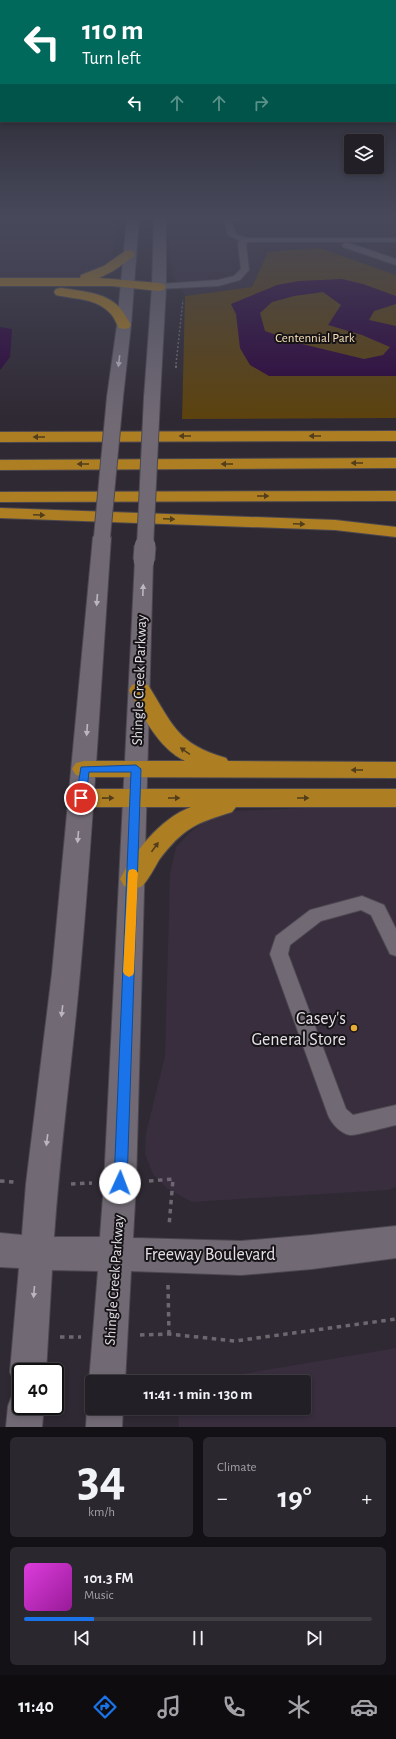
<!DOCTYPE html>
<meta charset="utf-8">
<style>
body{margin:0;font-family:"Alegreya Sans",sans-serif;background:#2b272e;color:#f1f3f6;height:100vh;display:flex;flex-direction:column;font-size:15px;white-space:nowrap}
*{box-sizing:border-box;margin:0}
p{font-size:13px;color:#a3a2a7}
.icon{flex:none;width:22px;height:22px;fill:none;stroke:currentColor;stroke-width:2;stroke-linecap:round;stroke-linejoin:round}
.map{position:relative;height:1427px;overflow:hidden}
.side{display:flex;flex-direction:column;gap:10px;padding:10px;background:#131115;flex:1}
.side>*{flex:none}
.guide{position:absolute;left:0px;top:0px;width:396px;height:122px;box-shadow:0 2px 6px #0003,0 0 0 1px #403d43;background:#00695c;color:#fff;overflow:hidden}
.controls{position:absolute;left:344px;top:134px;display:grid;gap:8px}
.controls a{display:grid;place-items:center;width:40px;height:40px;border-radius:4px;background:#231f26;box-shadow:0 2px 6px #0003,0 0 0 1px #403d43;font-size:20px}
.speed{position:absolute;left:12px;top:1363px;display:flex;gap:8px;font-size:20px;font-weight:700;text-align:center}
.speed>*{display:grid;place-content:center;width:52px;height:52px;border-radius:50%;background:#231f26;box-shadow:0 2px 6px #0003,0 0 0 1px #403d43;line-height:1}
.speed .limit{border:2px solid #111;border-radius:6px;background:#fff;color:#111}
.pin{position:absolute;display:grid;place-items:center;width:34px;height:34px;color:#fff;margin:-17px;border:2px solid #fff;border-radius:50%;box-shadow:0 1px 4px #0007}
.me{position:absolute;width:44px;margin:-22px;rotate:2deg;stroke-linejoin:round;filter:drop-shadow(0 0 3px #0008)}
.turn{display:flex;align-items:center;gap:14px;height:84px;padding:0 16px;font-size:18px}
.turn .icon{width:52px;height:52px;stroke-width:2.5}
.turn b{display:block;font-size:28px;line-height:34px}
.lanes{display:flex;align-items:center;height:38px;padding:0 16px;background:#0003;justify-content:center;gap:20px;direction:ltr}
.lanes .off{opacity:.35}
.big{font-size:30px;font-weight:700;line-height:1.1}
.side .widget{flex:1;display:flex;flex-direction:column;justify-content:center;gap:6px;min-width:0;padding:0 14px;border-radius:6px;background:#2b272e}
.side .dial{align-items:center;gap:0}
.dial b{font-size:52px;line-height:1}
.song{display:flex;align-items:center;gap:12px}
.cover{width:48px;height:48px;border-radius:6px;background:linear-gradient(135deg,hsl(300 70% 55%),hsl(300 70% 35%))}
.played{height:4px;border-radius:2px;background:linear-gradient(90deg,#1a73e8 20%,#403d43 20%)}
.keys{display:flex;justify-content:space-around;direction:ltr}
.heat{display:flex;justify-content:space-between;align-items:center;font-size:22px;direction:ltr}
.side .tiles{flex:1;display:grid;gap:10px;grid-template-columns:1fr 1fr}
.widget:last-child{grid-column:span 2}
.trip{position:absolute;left:85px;top:1375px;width:226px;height:40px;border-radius:4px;background:#231f26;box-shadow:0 2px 6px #0003,0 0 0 1px #403d43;font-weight:700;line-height:40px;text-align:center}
.dock{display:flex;height:64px;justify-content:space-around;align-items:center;background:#0e0c0f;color:#a3a2a7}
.dock .icon{width:28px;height:28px}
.dock .current{color:#1a73e8}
.dock b{font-size:18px;color:#f1f3f6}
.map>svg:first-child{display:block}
</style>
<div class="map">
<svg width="396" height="1427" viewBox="0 0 396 1427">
<rect width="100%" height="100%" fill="#2f2933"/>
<g fill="#382e3e">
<polygon points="0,218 117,218 112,264 93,274 70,278 0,278"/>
<polygon points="167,218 396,218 396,275 320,248 268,252 252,287 185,296 172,274"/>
<polygon points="396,804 396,1187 388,1190 192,1202 168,1189 153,1174 145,1154 146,1133 165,1056 170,874 176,847 189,833 207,820 235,811"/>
<polygon points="396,1348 396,1427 179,1427 178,1408 304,1408 304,1382 195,1382"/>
</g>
<polygon fill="#5c420e" points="320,248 396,275 396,418 182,419 185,296 252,287 268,252"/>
<g fill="#2d063d" fill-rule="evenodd">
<path d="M 342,279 L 363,284 L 396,296 L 396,304 L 374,311 L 369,320 L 396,326 L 396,376 L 269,376 L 250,365 L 240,348 L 236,314 L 231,304 L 277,285 L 299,281 ZM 323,292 L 341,305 L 328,325 L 362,335 L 390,347 L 383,355 L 364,359 L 302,344 L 265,331 L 260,313 L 272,302 L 294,296 Z"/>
<polygon points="0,327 12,329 10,357 0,370"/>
</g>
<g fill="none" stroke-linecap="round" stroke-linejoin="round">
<g stroke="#4d4850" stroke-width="2">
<g id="service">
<polygon points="229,218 243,218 232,222 236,234 247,238 396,238 396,242 346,242 396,259 396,265 343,247 342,245 346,242 248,242 246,244 249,270 240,280 218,286 156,289 155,287 156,285 159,284 218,280 234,276 241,269 238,244 240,241 228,235 224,221"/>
<path d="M 362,896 L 384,905 L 396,929 L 396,956 L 390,954 L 371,915 L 361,910 L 321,921 L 290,945 L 288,954 L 346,1109 L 353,1115 L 396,1105 L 396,1125 C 386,1127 359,1135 350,1135 C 341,1134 331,1123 328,1115 L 270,954 L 276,936 L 310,910 Z"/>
</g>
</g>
<g stroke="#4d4850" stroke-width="2">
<g id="tertiary">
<polygon points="127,218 139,218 131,325 123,397 120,400 115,402 110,400 107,397 117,325"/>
<polygon points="154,218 166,218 166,287 160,398 157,401 152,403 147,401 144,398 152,287"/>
<path d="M 102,531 L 108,533 L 111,537 C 101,682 93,828 80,973 C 72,1061 60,1149 54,1237 L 100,1237 L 104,1183 L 135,560 L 137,556 L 144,554 L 151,556 L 153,560 L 136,1183 L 133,1238 L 241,1241 L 312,1235 L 396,1226 L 396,1258 L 312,1269 L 241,1275 L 131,1271 L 125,1382 L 92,1382 L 92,1389 L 89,1382 L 98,1271 L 52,1270 L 46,1372 L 21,1372 L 21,1387 L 15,1385 L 10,1372 L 19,1268 L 0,1267 L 0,1233 L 22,1235 L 26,1184 L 52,973 L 93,537 L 96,533 Z"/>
<polygon points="21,1390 21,1406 44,1406 42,1427 6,1427 8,1406 13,1393"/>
<polygon points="92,1396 92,1408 123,1408 122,1427 86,1427 87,1408"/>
</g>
</g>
<g stroke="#4d4850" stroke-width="2">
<g id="motorway">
<polygon points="129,250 133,251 135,254 133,257 113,271 99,278 159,283 164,284 166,287 164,290 159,291 112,286 0,286 0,278 80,278 81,275 104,266 125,251"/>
<path d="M 61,288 C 80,291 105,292 119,307 C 124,312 127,319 131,325 L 129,328 L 124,329 L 119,328 C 116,323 114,316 109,312 C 95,298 74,299 56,295 L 54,292 L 56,289 Z"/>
<polygon points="396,431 396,441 0,442 0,432"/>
<polygon points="396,458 396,468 0,470 0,460"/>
<polygon points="396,491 396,501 0,502 0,492"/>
<polygon points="0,508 335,520 396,527 396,537 335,530 0,518"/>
<path d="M 140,683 L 148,685 C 173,725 177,744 226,758 L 228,761 L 396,762 L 396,778 L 84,777 L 76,775 L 72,769 L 76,763 L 84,761 L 185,761 C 158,748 143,716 129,690 L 132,685 Z"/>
<path d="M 81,789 L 396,789 L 396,807 L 236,807 L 232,812 C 196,823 183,828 159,860 C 155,867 147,882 142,886 C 136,890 130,888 124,886 L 120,879 C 136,850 160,819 191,807 L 81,807 L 73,804 L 69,798 L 73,792 Z"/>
</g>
</g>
<polyline stroke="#6d6770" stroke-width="1.5" stroke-dasharray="2 2" stroke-linecap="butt" points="176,364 183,300"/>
<polyline stroke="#6d6770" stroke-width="2" stroke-dasharray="2.5 2.5" stroke-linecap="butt" points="176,368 176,363"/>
<g stroke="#6d6770" stroke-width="3.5" stroke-dasharray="4.5 4.5" stroke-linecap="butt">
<polyline points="0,1181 14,1182"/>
<polyline points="149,1181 173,1179 169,1226"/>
<polyline points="71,1184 92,1183"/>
<polyline points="168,1285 169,1334"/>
<polyline points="140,1335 169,1334 235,1341 396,1319"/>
<polyline points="60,1337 81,1337"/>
</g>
<use href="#service" fill="#716a75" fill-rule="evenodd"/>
<use href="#tertiary" fill="#716a75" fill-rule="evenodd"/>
<use href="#motorway" fill="#ad7f22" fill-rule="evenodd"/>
<g stroke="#4d4850" stroke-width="18" stroke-linecap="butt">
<g id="tertiary-bridge-far1">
<polyline points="102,537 115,397"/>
<polyline points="145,547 152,398"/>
</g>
</g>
<g stroke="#4d4850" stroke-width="23" stroke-linecap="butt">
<polyline id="tertiary-bridge" points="144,560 145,546"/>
</g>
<use href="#tertiary-bridge-far1" stroke="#716a75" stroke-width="16"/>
<use href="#tertiary-bridge" stroke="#716a75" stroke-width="21"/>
</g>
<defs><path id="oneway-solid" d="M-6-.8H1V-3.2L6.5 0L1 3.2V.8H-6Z"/></defs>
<g fill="#bcb7bf">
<use href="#oneway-solid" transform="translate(119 361) rotate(97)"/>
<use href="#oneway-solid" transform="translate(143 590) rotate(-88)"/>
<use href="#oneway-solid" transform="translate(97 600) rotate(94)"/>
<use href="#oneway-solid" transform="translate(87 730) rotate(94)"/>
<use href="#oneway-solid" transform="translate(78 837) rotate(95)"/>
<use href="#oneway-solid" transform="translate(62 1011) rotate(97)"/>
<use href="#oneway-solid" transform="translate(47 1140) rotate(97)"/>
<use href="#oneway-solid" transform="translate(34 1292) rotate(95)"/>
</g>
<g fill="#523e1b">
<use href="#oneway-solid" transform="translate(185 436) rotate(180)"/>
<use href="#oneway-solid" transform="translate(315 436) rotate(180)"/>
<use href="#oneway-solid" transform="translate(39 437) rotate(-180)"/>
<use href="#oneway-solid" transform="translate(357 463) rotate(180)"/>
<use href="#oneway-solid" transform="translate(83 464) rotate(180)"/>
<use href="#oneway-solid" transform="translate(227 464) rotate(180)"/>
<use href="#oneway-solid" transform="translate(263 496)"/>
<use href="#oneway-solid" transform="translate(39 515) rotate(2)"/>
<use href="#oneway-solid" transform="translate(169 519) rotate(2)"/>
<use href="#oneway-solid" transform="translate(299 524) rotate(2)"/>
<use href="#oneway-solid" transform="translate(185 751) rotate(-145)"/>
<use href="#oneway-solid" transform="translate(357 770) rotate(180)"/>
<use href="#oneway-solid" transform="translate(108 798) rotate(-1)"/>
<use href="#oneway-solid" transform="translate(174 798)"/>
<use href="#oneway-solid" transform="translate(303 798)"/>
<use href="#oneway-solid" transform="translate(155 847) rotate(-54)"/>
</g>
<linearGradient id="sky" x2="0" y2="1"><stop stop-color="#1a171c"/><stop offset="0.52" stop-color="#47495b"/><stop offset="1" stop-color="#47495b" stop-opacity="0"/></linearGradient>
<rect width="396" height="418" fill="url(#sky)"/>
<polygon fill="#1a73e8" stroke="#114b97" points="136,765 141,769 127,1183 125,1187 120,1189 116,1187 114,1183 131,772 89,772 86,798 81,802 76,798 81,767"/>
<polygon fill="#f59e0b" points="133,869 136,870 138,873 134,972 133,975 129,977 125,975 123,972 128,873 129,870"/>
<circle fill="#e7ac36" stroke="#161317" stroke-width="1.5" cx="354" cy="1028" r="4"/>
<g text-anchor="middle" stroke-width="4" stroke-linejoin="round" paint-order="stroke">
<g font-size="13" fill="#f9e0b6" stroke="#161317">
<text x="315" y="342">Centennial Park</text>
</g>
<g font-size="15" fill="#e5e0e7" stroke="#161317">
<text transform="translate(139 680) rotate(-88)" y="5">Shingle Creek Parkway</text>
<text transform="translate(114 1280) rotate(-86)" y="5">Shingle Creek Parkway</text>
</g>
<g font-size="18" fill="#e5e0e7" stroke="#161317" text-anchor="end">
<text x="346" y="1024">Casey's<tspan x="346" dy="21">General Store</tspan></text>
</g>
<g font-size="18" fill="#e5e0e7" stroke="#161317">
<text x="210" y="1260">Freeway Boulevard</text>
</g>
</g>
</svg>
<div class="controls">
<a><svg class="icon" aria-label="layers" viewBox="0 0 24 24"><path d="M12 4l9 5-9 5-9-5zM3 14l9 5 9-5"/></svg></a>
</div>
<div class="speed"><div class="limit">40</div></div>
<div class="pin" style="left:81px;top:798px;background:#d93025"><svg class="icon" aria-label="arrive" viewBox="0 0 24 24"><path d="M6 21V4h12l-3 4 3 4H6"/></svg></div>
<svg class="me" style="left:120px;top:1183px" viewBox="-20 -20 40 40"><circle r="19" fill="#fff"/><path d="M0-13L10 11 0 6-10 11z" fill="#1a73e8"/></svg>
<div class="trip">11:41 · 1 min · 130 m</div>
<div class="guide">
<div class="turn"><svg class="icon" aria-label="left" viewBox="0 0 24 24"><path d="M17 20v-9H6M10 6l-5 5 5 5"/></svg><div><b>110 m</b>Turn left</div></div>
<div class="lanes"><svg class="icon" aria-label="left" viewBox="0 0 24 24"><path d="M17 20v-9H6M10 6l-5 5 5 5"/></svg><svg class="icon off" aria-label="ahead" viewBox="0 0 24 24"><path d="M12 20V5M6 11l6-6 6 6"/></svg><svg class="icon off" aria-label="ahead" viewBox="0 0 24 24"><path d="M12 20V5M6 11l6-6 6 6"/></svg><svg class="icon off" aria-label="right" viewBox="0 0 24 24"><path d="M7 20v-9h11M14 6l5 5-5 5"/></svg></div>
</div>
</div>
<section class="side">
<div class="tiles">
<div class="widget dial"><b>34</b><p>km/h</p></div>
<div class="widget"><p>Climate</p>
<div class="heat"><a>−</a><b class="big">19°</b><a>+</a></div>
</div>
<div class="widget">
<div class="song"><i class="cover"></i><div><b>101.3 FM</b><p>Music</p></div></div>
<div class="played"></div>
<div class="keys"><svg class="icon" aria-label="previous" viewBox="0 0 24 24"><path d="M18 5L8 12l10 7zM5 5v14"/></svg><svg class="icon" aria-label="pause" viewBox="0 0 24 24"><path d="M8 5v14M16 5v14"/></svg><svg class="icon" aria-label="next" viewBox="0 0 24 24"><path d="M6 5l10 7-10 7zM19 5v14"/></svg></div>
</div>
</div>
</section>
<nav class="dock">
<b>11:40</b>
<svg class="icon current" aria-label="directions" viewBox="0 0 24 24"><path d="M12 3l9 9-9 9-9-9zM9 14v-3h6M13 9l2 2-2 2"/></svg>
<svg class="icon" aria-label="music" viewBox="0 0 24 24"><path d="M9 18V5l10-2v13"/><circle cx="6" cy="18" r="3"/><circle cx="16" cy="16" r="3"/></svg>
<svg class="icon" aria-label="phone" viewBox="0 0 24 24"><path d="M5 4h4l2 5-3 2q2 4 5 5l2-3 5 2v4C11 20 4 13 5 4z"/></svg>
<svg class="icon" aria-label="climate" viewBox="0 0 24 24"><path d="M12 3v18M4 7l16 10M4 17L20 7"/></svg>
<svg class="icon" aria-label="car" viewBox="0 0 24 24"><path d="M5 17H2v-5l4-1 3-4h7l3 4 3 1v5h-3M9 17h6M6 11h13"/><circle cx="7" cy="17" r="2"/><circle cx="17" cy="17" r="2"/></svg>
</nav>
